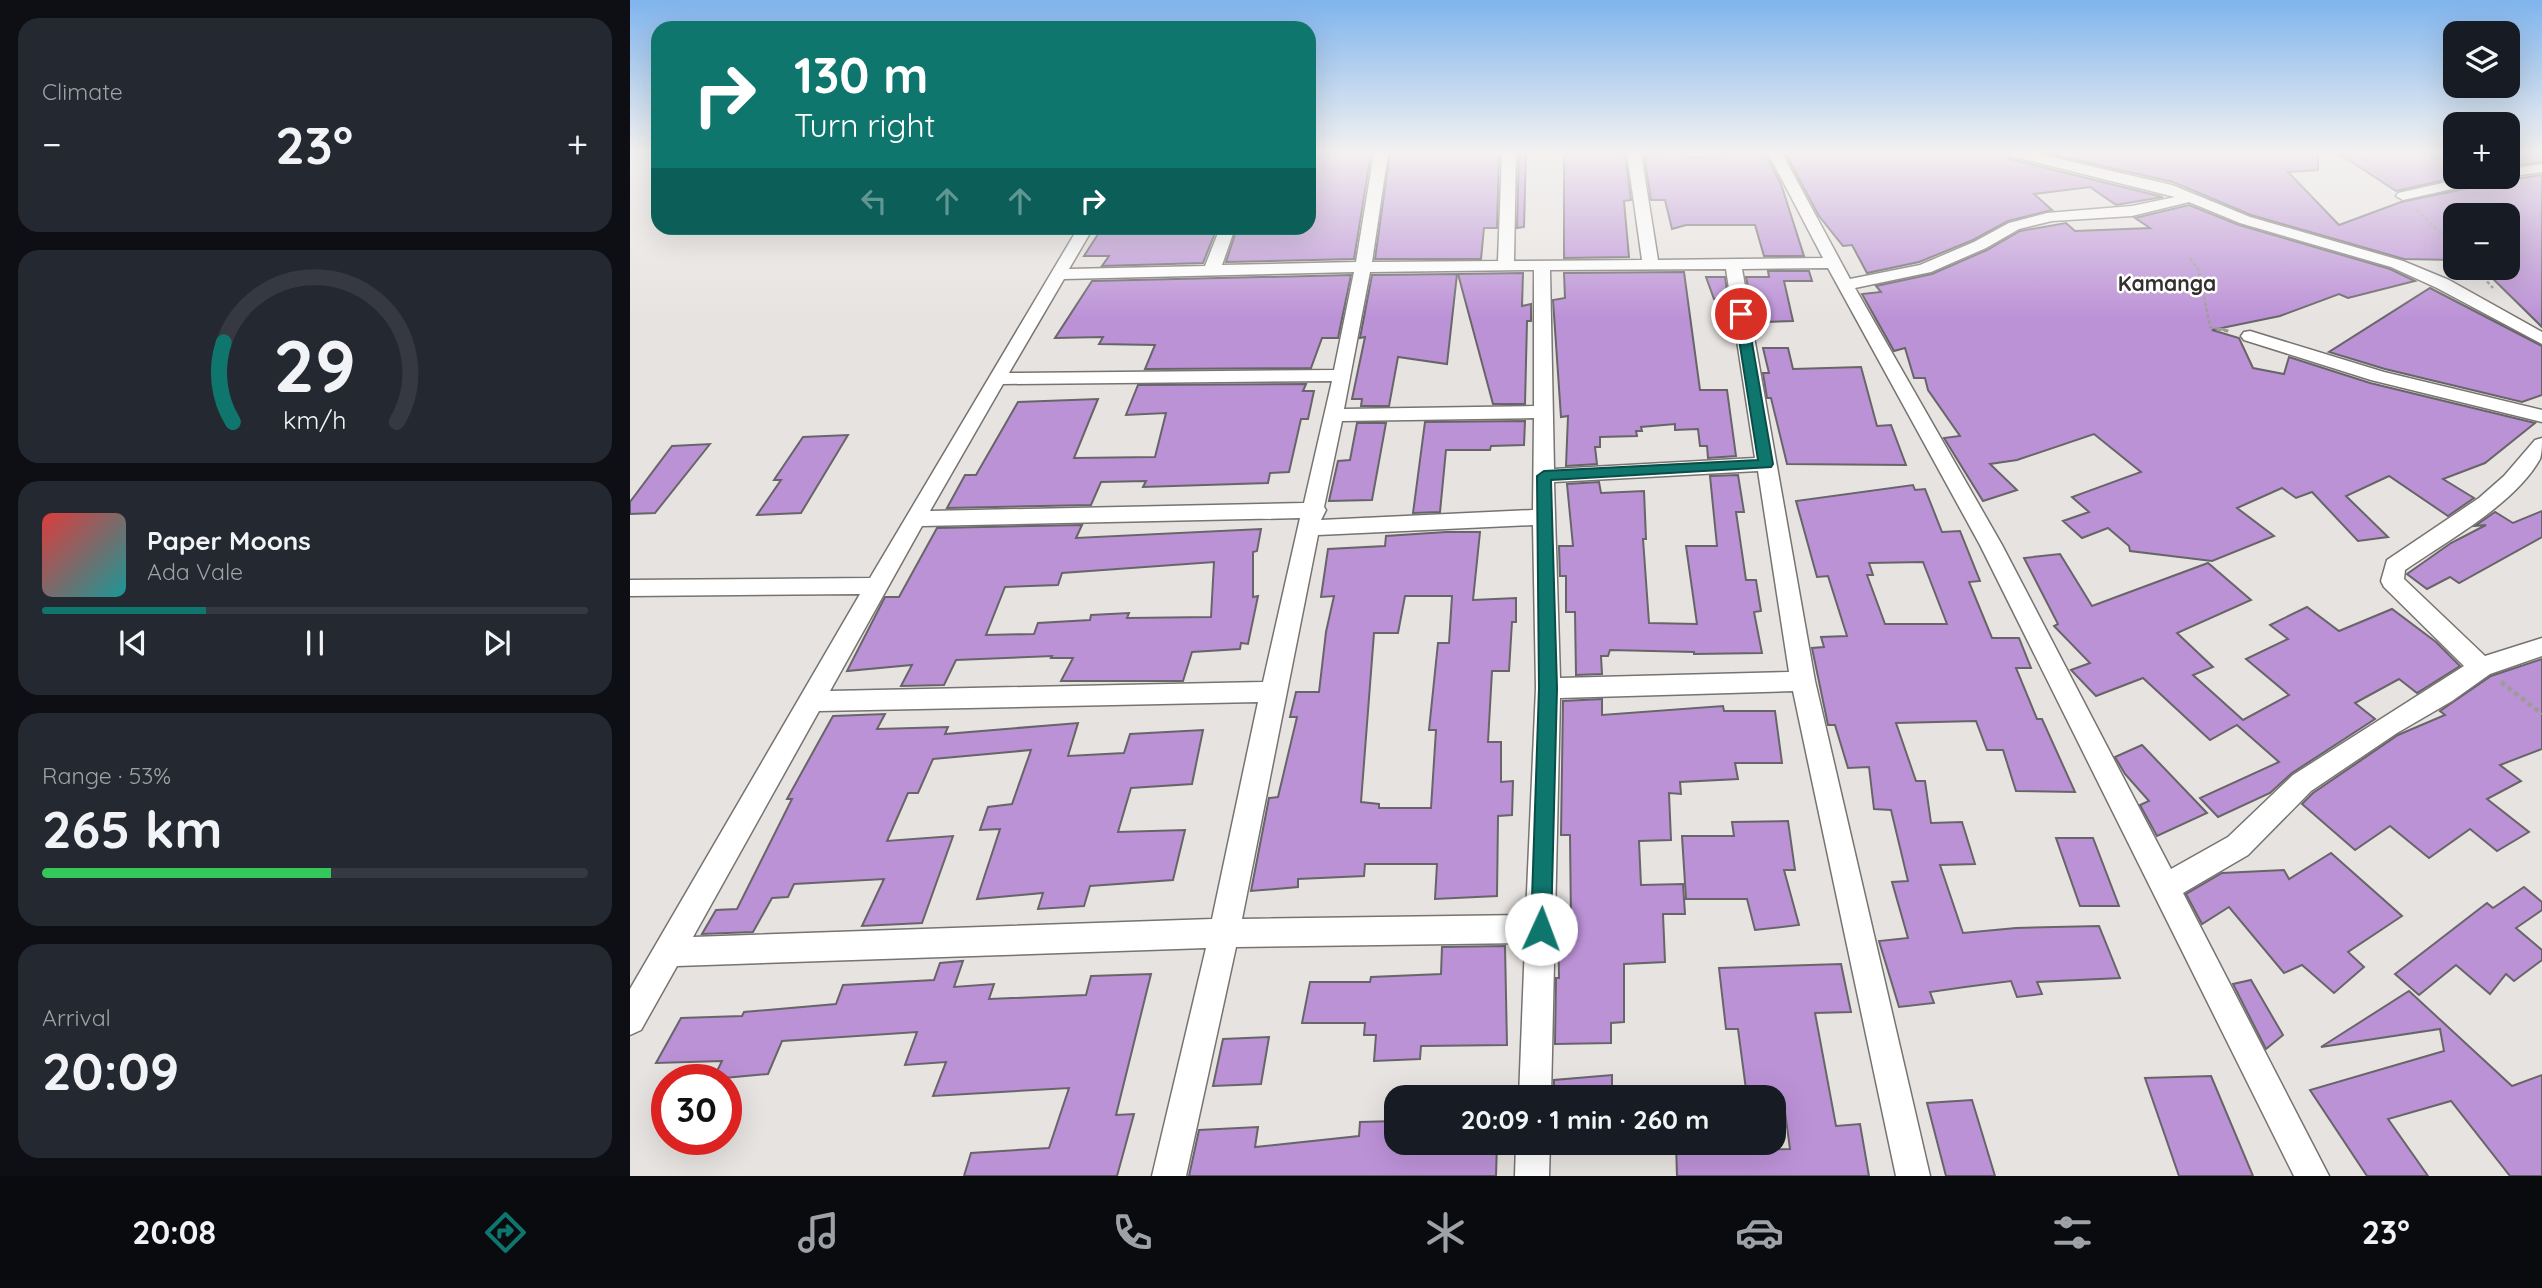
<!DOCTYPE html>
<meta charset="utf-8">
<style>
body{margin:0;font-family:Quicksand,sans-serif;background:#242831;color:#f1f3f6;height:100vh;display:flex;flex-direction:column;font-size:26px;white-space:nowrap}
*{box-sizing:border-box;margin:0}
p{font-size:23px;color:#9ea1a6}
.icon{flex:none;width:38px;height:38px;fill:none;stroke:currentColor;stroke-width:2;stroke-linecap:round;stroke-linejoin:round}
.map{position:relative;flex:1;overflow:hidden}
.sheet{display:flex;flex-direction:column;gap:18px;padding:18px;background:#0d0f14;width:630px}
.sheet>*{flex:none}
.hud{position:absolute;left:21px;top:21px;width:665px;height:214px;border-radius:21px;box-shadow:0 7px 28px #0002;background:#0f766e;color:#fff;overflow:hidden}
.buttons{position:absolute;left:1813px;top:21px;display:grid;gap:14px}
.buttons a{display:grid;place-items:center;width:77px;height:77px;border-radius:14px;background:#171b24;box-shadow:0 7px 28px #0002;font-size:35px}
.speed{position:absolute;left:21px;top:1064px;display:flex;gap:14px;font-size:35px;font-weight:700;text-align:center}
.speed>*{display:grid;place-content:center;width:91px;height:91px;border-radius:50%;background:#171b24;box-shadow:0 7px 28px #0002;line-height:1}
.speed .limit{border:10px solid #d22;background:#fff;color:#111}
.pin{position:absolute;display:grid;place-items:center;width:60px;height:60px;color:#fff;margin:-30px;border:4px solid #fff;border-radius:50%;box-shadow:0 2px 7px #0007}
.me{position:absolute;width:77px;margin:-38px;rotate:2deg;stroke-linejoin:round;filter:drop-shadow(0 0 5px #0008)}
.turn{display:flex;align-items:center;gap:24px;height:147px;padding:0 28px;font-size:32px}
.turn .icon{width:91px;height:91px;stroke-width:2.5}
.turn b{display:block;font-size:49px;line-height:60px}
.lanes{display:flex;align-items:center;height:66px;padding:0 28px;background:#0003;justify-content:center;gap:35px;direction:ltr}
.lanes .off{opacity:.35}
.big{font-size:52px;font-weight:700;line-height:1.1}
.sheet .tile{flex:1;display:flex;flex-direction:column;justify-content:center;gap:10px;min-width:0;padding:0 24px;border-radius:21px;background:#242831}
.sheet .dial{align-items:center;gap:0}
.dial svg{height:182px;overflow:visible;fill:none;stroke:#363941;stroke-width:7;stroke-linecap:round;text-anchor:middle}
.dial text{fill:#f1f3f6;stroke:none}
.song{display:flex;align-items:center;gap:21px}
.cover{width:84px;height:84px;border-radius:10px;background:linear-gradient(135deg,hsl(0 70% 55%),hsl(180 70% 35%))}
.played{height:7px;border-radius:4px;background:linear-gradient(90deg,#0f766e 30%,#363941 30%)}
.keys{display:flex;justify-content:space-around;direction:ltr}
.heat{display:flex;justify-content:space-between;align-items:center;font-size:38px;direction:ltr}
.charge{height:10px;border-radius:5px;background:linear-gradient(90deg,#34c759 53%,#363941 0)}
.trip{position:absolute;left:754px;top:1085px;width:402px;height:70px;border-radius:21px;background:#171b24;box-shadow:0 7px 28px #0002;font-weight:700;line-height:70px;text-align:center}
.dock{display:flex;height:112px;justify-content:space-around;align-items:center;background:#090b0e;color:#9ea1a6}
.dock .icon{width:49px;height:49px}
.dock .current{color:#0f766e}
.dock b{font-size:32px;color:#f1f3f6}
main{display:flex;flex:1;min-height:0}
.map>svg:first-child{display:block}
</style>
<main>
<section class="sheet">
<div class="tile"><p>Climate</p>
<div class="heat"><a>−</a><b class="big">23°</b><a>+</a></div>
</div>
<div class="tile dial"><svg viewBox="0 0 100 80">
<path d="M14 69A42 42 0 1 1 86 69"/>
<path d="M14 69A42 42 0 0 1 10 34" stroke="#0f766e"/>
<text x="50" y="56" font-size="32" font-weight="700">29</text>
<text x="50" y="72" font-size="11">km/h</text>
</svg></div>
<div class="tile">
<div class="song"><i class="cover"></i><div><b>Paper Moons</b><p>Ada Vale</p></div></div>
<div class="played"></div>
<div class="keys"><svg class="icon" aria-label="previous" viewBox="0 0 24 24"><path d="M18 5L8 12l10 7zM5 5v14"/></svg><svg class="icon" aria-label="pause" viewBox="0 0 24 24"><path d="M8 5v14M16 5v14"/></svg><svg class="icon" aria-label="next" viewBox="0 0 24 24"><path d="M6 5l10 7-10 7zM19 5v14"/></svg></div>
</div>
<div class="tile"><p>Range · 53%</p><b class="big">265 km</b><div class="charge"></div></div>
<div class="tile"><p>Arrival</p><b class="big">20:09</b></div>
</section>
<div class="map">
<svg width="1912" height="1176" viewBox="0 0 1912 1176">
<rect width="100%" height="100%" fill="#e7e3e0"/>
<g fill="#bc92d7" stroke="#676568" stroke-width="2" fill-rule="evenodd">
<polygon points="679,153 741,153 724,259 596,262 607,228 679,228"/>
<polygon points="760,153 869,153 867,228 854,228 851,259 745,259"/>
<polygon points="889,153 896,153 894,227 887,228"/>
<polygon points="934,153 995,155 1001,200 994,201 999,257 934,258"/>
<polygon points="1117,153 1135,153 1151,184 1174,256 1134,256 1125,225 1056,225 1042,229 1035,200 1021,200 1014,155 1057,154 1058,158"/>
<polygon points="1155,153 1376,153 1380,159 1533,197 1486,205 1460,187 1404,194 1422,210 1378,221 1343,240 1289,262 1237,273 1222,245 1213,246 1189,216"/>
<polygon points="1415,153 1688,153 1688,170 1658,172 1709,225 1771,202 1863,183 1867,177 1878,180 1912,175 1912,327 1852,268 1878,268 1878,206 1825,211 1825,260 1774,259 1621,215 1543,182"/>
<polygon points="1708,153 1825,153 1825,177 1828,177 1766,191"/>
<polygon points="1878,153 1912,153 1912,162 1878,166"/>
<polygon points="1559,205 1609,225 1760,269 1785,281 1718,298 1709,294 1650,316 1582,330 1609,338 1623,368 1654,374 1659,357 1740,383 1905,423 1855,463 1813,479 1844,498 1818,516 1759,476 1716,496 1758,537 1728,541 1682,492 1666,498 1652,488 1607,508 1644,536 1582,561 1500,551 1499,546 1478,528 1452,538 1433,521 1459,512 1442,497 1511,472 1464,434 1387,460 1360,464 1387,490 1353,501 1314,438 1330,436 1298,390 1295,378 1284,378 1275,348 1264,351 1232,294 1251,292 1246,286 1302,274 1357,250 1390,231 1436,223 1445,231 1520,228 1505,218"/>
<polygon points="472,228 587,228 573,263 472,266 479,256 454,256"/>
<polygon points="1138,271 1179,271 1182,281 1154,281 1163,321 1133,322 1126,296 1120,297 1116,277 1139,277"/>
<polygon points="1054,272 1070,390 1097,390 1106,456 1078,458 1077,446 1070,446 1068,429 1045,430 1045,424 1011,427 1012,431 1006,431 1007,436 970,437 970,447 965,447 967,464 936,466 938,416 931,417 923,300 935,298 934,273"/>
<polygon points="893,273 892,306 901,304 901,321 897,321 895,404 863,404 828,274"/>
<polygon points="827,274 817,364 768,357 759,406 731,406 732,399 722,399 735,337 730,338 742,275"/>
<polygon points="721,275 708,338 692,338 681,368 515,369 525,345 469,344 473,337 425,338 462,281"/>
<polygon points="1076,277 1095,277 1098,298 1084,299"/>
<polygon points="1800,288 1912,346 1912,395 1892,402 1755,369 1699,352"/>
<polygon points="1133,348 1158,348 1163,369 1231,367 1247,426 1261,425 1276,465 1157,464 1141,398 1137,398 1133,373 1139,373"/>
<polygon points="676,384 673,391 684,391 678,419 671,419 659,472 640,473 638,483 513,487 516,481 471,482 461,505 317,508 335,475 346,475 388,402 468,399 444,458 525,457 536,413 496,415 508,385"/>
<polygon points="895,421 894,445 861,446 860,450 816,450 810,512 783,513 795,422"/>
<polygon points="727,423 756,423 742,500 699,501 708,461 720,460"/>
<polygon points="218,435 171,513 127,515 151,480 144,480 173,437"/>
<polygon points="80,444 25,513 0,514 0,502 42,446"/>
<polygon points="1108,475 1114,512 1106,512 1116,580 1126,580 1131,611 1124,612 1132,653 1064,654 1064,652 980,650 978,656 971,656 972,674 946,675 945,612 936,612 936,576 930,576 929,546 943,546 937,484 969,482 971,493 1014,491 1016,539 1013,539 1019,623 1067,624 1056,546 1087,546 1080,476"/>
<path d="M 1283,485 L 1285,490 L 1295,489 L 1312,532 L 1330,531 L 1350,581 L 1339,582 L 1362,638 L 1389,638 L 1401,668 L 1386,668 L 1407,719 L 1412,719 L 1445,792 L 1386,791 L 1373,750 L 1357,750 L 1346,721 L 1266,723 L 1286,781 L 1295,781 L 1301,823 L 1332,822 L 1345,864 L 1310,865 L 1333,933 L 1386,928 L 1469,926 L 1490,978 L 1407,982 L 1412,994 L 1387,997 L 1381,981 L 1335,987 L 1300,992 L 1304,1003 L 1269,1007 L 1249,941 L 1278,938 L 1262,882 L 1278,881 L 1261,810 L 1244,809 L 1239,767 L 1218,768 L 1205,725 L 1198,725 L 1182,648 L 1194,647 L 1191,637 L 1217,636 L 1198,576 L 1187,577 L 1166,501 ZM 1293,562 L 1317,624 L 1255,624 L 1237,575 L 1243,575 L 1239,563 Z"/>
<polygon points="1912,511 1912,537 1829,583 1820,577 1797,589 1777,574 1821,543 1856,525 1845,526 1865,512 1883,523"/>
<path d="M 452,525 L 446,538 L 631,529 L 627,551 L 623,552 L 623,597 L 628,596 L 618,644 L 611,643 L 610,649 L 562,652 L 553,681 L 431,681 L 443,658 L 421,658 L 422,656 L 326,660 L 314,685 L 271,686 L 282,665 L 217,671 L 255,597 L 269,597 L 307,528 ZM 584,562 L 581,617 L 497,618 L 499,613 L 461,615 L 460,620 L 408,623 L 404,634 L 356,635 L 375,587 L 428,585 L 432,573 Z"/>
<path d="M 816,532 L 850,532 L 843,600 L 886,598 L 886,622 L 882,622 L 879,671 L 862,671 L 858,742 L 871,742 L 871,782 L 883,781 L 882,815 L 868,816 L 867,896 L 805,899 L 807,864 L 735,864 L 734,876 L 668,879 L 668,887 L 621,891 L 639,798 L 648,797 L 667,717 L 660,717 L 666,692 L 689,692 L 696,632 L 704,596 L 691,597 L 698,549 L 755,546 L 756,536 ZM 775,596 L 822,596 L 819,643 L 808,643 L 799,730 L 806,730 L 801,808 L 749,808 L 749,804 L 731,802 L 744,633 L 768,633 Z"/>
<polygon points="1430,554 1462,606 1578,563 1621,600 1547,633 1583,667 1563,675 1613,720 1659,695 1616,659 1658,639 1640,625 1677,607 1709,631 1762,609 1806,642 1830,666 1787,693 1769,679 1725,703 1745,719 1662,773 1640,793 1588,817 1570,798 1649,762 1607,725 1580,740 1513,678 1466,696 1441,670 1460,663 1424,626 1428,624 1394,558"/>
<polygon points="1912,659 1912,749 1870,765 1891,781 1857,799 1899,832 1867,851 1840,829 1799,858 1760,826 1725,850 1672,804 1683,793 1768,735 1815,715 1810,711 1861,676"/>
<polygon points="972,699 972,715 1093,706 1094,711 1145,711 1152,763 1105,763 1108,779 1050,782 1051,794 1039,793 1041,840 1009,841 1011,885 1053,884 1055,914 1033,914 1035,962 994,964 994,1022 981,1023 981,1043 925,1044 926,978 929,978 928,924 941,923 940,835 931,835 933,701"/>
<polygon points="255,714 247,729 318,727 315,734 448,723 438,756 494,753 500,734 573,730 562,784 501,788 488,832 555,830 543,880 460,886 454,906 408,909 413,893 347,899 370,829 350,830 358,807 382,804 401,750 303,759 288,793 278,793 257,841 323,836 292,923 232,926 254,879 164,884 158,897 142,898 123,932 72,934 86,910 107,909 162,799 157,799 203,716"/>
<polygon points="1512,745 1577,813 1527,836 1510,805 1519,801 1495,774 1485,757"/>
<polygon points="1158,821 1165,870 1154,870 1169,925 1125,930 1117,899 1056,899 1052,836 1104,836 1102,822"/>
<polygon points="1426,838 1463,838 1489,906 1450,906"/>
<polygon points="1701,853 1772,916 1718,952 1734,967 1704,993 1672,965 1654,973 1599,907 1572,924 1556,894 1592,873 1654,870 1659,879"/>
<polygon points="1894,887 1912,902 1912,910 1886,928 1912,950 1912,960 1884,981 1876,974 1860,994 1826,965 1789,995 1765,974 1857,903 1863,908"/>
<polygon points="875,946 877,1045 791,1046 790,1059 744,1061 746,1035 734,1035 735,1023 672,1023 680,982 740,982 741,977 811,974 812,947"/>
<polygon points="333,961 324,987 364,984 359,999 456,995 461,976 521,974 486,1115 504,1114 487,1176 334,1176 341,1153 419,1148 439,1088 303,1096 316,1062 275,1065 287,1032 152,1041 138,1074 83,1079 92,1061 26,1063 51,1018 112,1016 114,1012 206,1004 213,985 304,980 310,963"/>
<polygon points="1211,964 1221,1012 1185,1013 1206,1126 1230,1124 1239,1176 1047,1176 1046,1143 1093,1143 1093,1150 1160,1149 1153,1097 1117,1097 1108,1029 1096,1029 1089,968"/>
<polygon points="1621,980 1653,1035 1636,1049 1603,984"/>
<polygon points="1779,991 1882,1086 1912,1075 1912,1176 1880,1176 1821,1101 1758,1119 1798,1176 1737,1176 1680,1090 1814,1051 1810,1029 1691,1047"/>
<polygon points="639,1037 631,1084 583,1086 593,1039"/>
<polygon points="982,1075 982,1097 924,1097 924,1080"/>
<polygon points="1581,1076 1623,1176 1549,1176 1515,1078"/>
<polygon points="1342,1100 1365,1176 1316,1176 1297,1103"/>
<polygon points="766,1121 766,1143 867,1143 866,1176 559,1176 569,1130 628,1127 625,1147 729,1136 730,1122"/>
</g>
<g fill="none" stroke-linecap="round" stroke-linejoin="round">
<g stroke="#767370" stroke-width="3">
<g id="minor">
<path d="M 744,153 L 758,153 L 742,262 L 868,261 L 872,153 L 886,153 L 884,261 L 1012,260 L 997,153 L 1011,153 L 1028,260 L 1193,258 L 1138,153 L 1152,153 L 1220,279 L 1290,265 L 1344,242 L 1379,223 L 1417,213 L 1502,206 L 1545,197 L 1381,156 L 1379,153 L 1404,153 L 1542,185 L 1620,217 L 1773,261 L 1819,280 L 1912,332 L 1912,344 L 1807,288 L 1761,267 L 1610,223 L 1559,202 L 1502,216 L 1422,221 L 1389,229 L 1356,248 L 1301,272 L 1225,288 L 1372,545 L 1541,869 L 1598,837 L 1663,775 L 1834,666 L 1754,587 L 1751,581 L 1757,560 L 1849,498 L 1874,476 L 1905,440 L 1912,438 C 1912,444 1912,453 1910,459 C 1885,504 1817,541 1775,570 L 1774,579 L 1855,656 L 1912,638 L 1912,656 L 1860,674 L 1822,701 L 1767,733 L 1681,791 L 1618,855 L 1553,893 L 1699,1176 L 1664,1176 L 1350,545 L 1198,268 L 1112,269 L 1185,681 L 1300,1176 L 1266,1176 L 1163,691 L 930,698 L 921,1097 L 889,1097 L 895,943 L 606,947 L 556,1176 L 522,1176 L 576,948 L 47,966 L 11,1030 L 0,1035 L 0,989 L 230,594 L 0,596 L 0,580 L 240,578 L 448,228 L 463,228 L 439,269 L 575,266 L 590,228 L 605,228 L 592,265 L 726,262 ZM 1096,269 L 1125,458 L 924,469 L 920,270 ZM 904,270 L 904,406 L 714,409 L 740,272 ZM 724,272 L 704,370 L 379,373 L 434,279 ZM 702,381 L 674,503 L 300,511 L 373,384 ZM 904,418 L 903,510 L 691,520 L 696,510 L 694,507 L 712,421 ZM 1128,471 L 1159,672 L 930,678 L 924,482 ZM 670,518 L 633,682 L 200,691 L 292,526 ZM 903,525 L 906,688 L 896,915 L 612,919 L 688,535 ZM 628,702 L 582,919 L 63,937 L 189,711 Z"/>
<polygon points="1912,164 1912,172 1878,177 1876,177 1878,169"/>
<polygon points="1839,177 1864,177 1862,180 1773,200 1766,196 1768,193"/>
<polygon points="1620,331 1754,372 1912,410 1912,422 1741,380 1614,340 1611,336 1614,332"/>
<polygon points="886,1143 920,1143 919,1176 885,1176"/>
</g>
</g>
<g stroke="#9e9b98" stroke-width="2.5" stroke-dasharray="3.5 2.5" stroke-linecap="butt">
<polyline points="1730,153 1761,185"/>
<polyline points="1787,210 1825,247"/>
<polyline points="1560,258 1569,271 1580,327 1596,330"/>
<polyline points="1845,268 1863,288"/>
</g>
<polyline stroke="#9e9b98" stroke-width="3.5" stroke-dasharray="4.5 2.5" stroke-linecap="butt" points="1587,329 1599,331"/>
<polyline stroke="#9e9b98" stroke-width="4.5" stroke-dasharray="5 3.5" stroke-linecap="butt" points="1871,682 1912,714"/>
<use href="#minor" fill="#fff" fill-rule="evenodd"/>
</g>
<linearGradient id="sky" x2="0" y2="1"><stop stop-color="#7fb4ed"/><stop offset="0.48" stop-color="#f4f2f1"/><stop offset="1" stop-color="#f4f2f1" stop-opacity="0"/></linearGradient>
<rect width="1912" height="318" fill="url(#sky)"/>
<polygon fill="#0f766e" stroke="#0a4d48" stroke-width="2" points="1111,311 1117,314 1143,464 1141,467 921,480 927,688 921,929 918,936 911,939 904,936 901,929 909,688 907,476 914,471 1128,460 1105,314"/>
<g text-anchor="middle" stroke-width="5" stroke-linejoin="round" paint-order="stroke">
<g font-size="21" font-weight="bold" fill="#33312e" stroke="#fff">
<text x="1537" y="291">Kamanga</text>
</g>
</g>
</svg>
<div class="buttons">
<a><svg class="icon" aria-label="layers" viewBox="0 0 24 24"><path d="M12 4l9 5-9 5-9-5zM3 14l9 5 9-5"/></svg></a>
<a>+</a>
<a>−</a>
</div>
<div class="speed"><div class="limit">30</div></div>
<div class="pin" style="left:1111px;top:314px;background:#d93025"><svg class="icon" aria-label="arrive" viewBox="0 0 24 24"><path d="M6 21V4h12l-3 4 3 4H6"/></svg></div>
<svg class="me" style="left:911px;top:929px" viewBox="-20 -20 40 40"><circle r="19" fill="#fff"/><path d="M0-13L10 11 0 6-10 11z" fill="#0f766e"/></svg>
<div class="trip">20:09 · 1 min · 260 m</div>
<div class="hud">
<div class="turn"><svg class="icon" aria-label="right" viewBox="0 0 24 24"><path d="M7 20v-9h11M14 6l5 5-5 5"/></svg><div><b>130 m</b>Turn right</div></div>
<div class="lanes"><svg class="icon off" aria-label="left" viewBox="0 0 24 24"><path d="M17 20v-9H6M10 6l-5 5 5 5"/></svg><svg class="icon off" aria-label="ahead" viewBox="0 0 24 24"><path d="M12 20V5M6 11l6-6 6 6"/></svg><svg class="icon off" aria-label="ahead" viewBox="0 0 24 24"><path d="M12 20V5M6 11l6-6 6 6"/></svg><svg class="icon" aria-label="right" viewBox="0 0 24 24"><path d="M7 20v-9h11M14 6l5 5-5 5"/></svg></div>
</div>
</div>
</main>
<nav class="dock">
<b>20:08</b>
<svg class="icon current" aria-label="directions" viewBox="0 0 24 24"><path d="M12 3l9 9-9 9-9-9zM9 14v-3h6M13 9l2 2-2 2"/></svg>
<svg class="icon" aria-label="music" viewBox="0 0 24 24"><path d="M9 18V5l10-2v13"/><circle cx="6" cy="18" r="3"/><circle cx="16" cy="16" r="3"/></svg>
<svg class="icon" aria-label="phone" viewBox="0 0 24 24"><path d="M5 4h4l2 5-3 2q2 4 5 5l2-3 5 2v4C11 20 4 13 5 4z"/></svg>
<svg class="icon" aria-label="climate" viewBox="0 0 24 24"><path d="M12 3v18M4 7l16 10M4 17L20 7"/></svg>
<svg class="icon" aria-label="car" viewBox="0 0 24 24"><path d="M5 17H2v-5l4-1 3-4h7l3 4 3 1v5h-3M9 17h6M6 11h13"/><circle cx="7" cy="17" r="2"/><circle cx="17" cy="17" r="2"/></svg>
<svg class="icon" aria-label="filters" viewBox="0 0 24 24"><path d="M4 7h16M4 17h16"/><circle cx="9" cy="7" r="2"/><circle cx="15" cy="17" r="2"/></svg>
<b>23°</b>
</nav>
